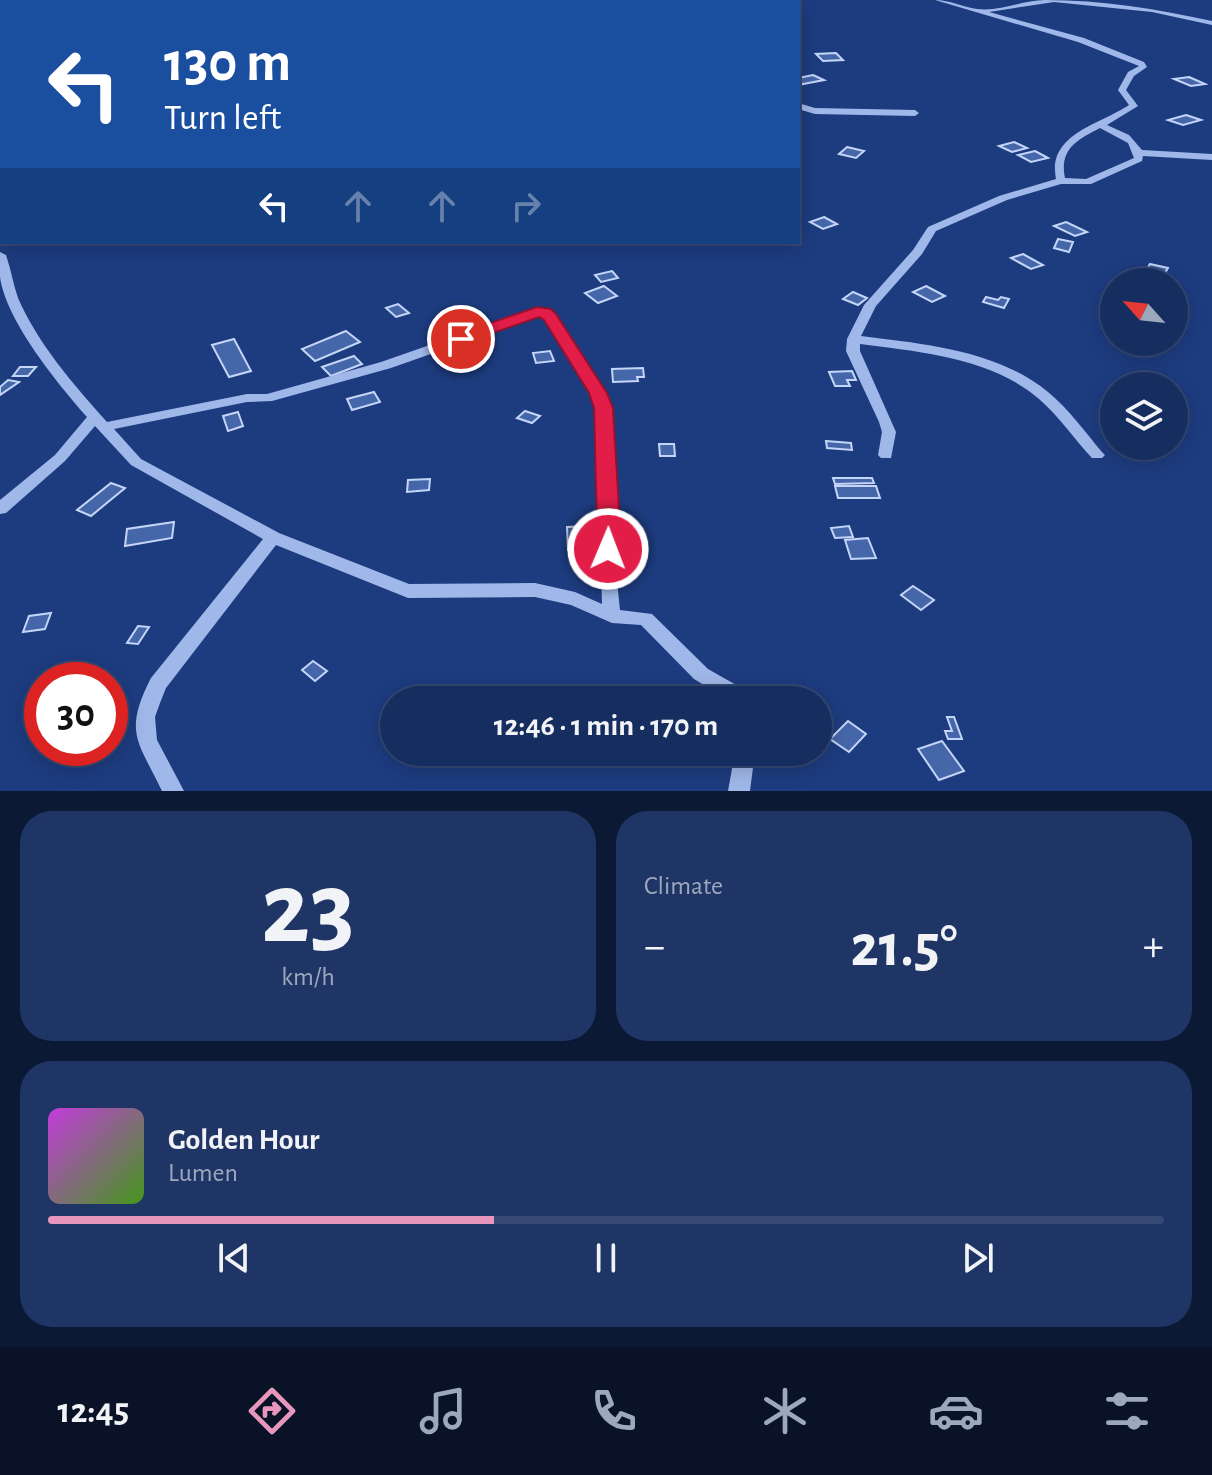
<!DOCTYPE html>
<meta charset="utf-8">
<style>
body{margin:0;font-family:"Alegreya Sans",sans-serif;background:#1f3565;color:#f1f3f6;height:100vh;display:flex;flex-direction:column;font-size:30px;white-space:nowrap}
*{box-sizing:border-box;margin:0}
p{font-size:26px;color:#9ea8bd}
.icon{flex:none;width:44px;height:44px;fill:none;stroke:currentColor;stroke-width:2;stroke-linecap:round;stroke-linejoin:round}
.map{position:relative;height:791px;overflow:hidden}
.sheet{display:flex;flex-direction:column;gap:20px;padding:20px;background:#0c1934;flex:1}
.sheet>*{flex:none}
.guide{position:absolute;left:0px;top:0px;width:800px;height:244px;box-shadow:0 4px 20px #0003,0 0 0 2px #354974;background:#1a4fa0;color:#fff;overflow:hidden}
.needle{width:52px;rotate:297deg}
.tools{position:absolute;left:1100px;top:268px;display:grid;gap:16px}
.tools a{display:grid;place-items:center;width:88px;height:88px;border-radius:50%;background:#162d5f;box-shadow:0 4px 20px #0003,0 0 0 2px #354974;font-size:40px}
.speed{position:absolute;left:24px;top:662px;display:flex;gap:16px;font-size:40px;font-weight:700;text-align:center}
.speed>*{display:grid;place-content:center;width:104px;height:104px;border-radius:50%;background:#162d5f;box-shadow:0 4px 20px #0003,0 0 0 2px #354974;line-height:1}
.speed .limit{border:12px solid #d22;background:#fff;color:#111}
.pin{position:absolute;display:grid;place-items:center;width:68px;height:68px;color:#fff;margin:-34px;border:4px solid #fff;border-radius:50%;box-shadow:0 2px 8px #0007}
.me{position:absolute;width:88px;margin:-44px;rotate:1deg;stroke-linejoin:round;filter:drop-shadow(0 0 6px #0008)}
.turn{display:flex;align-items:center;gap:28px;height:168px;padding:0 32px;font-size:36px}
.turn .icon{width:104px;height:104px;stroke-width:2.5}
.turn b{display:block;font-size:56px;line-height:68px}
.lanes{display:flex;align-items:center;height:76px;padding:0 32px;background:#0003;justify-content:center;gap:40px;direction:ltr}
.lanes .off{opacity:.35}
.big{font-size:60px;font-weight:600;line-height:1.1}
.sheet .card{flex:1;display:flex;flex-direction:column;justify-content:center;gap:12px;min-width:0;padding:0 28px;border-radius:32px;background:#1f3565}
.sheet .dial{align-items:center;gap:0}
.dial b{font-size:104px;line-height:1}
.song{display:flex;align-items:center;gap:24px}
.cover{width:96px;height:96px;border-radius:12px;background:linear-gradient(135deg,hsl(290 70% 55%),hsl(100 70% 35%))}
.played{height:8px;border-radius:4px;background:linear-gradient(90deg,#e797bd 40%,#354974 40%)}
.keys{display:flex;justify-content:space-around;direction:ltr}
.heat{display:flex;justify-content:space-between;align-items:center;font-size:44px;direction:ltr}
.sheet .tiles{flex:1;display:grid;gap:20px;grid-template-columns:1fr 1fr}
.card:last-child{grid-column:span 2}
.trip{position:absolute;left:380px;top:686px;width:452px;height:80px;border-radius:40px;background:#162d5f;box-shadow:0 4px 20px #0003,0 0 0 2px #354974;font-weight:600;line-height:80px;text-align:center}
.tab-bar{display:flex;height:128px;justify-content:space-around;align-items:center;background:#091226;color:#9ea8bd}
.tab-bar .icon{width:56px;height:56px}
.tab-bar .active{color:#e797bd}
.tab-bar b{font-size:36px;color:#f1f3f6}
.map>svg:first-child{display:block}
</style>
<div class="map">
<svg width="1212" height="791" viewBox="0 0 1212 791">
<rect width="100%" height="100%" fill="#1d3c7f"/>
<g fill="#4566a9" stroke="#c4d5f7" stroke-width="2">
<polygon points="836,53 843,60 823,61 816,54"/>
<polygon points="813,75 824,80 798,85 798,78"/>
<polygon points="1189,77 1205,84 1191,86 1174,79"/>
<polygon points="1186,115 1201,120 1183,125 1168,120"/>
<polygon points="1014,142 1027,148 1012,152 999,146"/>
<polygon points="847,147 864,151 856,158 839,154"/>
<polygon points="1035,151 1048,158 1031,162 1018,155"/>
<polygon points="824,217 837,224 823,229 810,222"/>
<polygon points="1066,222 1087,232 1075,236 1054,226"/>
<polygon points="1058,239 1073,242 1069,252 1054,248"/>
<polygon points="1023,254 1043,265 1031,269 1011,258"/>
<polygon points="1150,264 1168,268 1163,276 1145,272"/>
<polygon points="612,271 618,278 601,282 595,275"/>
<polygon points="604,286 617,296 598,303 585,293"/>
<polygon points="926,286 945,296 932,302 913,292"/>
<polygon points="853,292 867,298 858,305 843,299"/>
<polygon points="986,297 998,300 1001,297 1009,299 1004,308 983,302"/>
<polygon points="398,304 409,313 396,317 386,308"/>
<polygon points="346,331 360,342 315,361 302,349"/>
<polygon points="234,339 251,371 229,377 212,345"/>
<polygon points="550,351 554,361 536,363 533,353"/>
<polygon points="354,356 362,364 331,376 322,367"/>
<polygon points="20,367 36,367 28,376 13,376"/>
<polygon points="643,368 644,377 637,377 638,381 613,382 612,369"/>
<polygon points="852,371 856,380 847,380 850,386 835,386 829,372"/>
<polygon points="8,380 19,382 0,395 0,387"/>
<polygon points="374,392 380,402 352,410 347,399"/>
<polygon points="525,411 540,416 532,423 517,418"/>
<polygon points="238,412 243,426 228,431 223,416"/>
<polygon points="826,441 851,443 852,450 827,448"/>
<polygon points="659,444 674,444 675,456 660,456"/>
<polygon points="833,478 872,478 874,483 835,484"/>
<polygon points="430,479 429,490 407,492 408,480"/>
<polygon points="111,483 125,488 91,516 77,510"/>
<polygon points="835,486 876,486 880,498 838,498"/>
<polygon points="174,522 172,538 125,546 127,529"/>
<polygon points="592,526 594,549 568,550 567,527"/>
<polygon points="849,526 853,537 835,538 831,528"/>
<polygon points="868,538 876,558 851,559 845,540"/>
<polygon points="913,586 934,600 921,610 901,595"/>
<polygon points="51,613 45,629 23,632 29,616"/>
<polygon points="138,626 149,627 138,644 127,643"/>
<polygon points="313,661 327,671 315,681 302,670"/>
<polygon points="947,717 954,717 962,739 948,739 945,731 952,731"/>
<polygon points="848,721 866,734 849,752 830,739"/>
<polygon points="942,741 964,771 939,780 918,749"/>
</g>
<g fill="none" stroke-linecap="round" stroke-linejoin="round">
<g fill="#a0b8e9" fill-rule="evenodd">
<polygon points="233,0 240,0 241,2 234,2"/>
<polygon points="578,0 586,0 588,2 580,2"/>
<path d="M 935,0 C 950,0 962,7 977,9 C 999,12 1023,0 1045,0 C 1102,0 1157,9 1212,21 L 1212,25 L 1152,12 L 1054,2 L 989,12 L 1084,38 L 1144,62 L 1147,67 L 1134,76 L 1126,90 L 1138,106 L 1107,125 L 1129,135 L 1142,150 L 1212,154 L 1212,160 L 1143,156 L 1142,161 L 1091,184 L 1061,184 L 1007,200 L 936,231 L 922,254 L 876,306 L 861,336 C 924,344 997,350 1048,392 C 1069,409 1085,432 1102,452 L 1105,455 L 1102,458 L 1092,458 C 1074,439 1059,416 1039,399 C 990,357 920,352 860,344 L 860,351 L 896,432 L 891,458 L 881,458 L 878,455 L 882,432 L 879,422 L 846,351 L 847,339 L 864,305 L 913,250 L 928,227 L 999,196 L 1056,179 C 1047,134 1099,125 1129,105 L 1118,90 L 1128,72 L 1139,66 L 1078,42 ZM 1100,128 L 1128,143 L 1134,158 L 1086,179 L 1065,178 C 1059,149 1077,140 1100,128 Z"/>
<polygon points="798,103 815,108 915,110 919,113 915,116 815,114 798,109"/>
<rect x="0" y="176" width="2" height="6"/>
<path d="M 0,252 L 6,255 C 11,269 13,284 18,298 C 38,344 74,385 107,422 L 247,394 L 267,394 L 381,362 L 533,309 L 549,310 L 605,393 L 610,408 L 617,525 L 617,581 L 620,610 L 652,614 L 708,669 L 752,694 L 755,700 L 729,700 L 694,679 L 641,625 L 612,623 L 571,605 L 535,597 L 408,598 L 276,545 L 166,688 L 160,703 L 155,717 L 157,740 L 184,791 L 162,791 C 138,741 123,733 151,678 L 263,539 L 131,465 L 95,426 L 65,461 L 6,513 L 0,514 L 0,500 L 55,455 L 87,417 C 58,384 6,321 0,277 C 0,269 0,260 0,252 ZM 538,316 L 541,316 L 591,393 L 596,408 L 602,604 L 575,592 L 535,583 L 409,584 L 279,533 L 141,459 L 114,429 L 247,402 L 272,401 L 391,368 Z"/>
<polygon points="735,752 755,752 750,791 728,791"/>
</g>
<polygon fill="#e3eafe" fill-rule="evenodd" points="0,39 2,39 0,46"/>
</g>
<path fill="#e11d48" stroke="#92132f" stroke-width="2" d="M 537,307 L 551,309 L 556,314 L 607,393 L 613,408 L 620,525 L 615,554 L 600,554 C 596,547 595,427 594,408 L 589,393 L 544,320 L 539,317 L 461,344 L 453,339 L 455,335 Z"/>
</svg>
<div class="tools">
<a><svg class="needle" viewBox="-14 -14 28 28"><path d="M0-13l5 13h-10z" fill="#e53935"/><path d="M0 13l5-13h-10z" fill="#9ea8bd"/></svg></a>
<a><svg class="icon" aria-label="layers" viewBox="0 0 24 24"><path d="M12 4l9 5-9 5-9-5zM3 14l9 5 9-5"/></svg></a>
</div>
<div class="speed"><div class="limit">30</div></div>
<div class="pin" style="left:461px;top:339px;background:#d93025"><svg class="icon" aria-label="arrive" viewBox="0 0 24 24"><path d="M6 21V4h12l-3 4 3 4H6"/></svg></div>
<svg class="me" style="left:608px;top:549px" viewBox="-20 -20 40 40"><circle r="17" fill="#e11d48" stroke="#fff" stroke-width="3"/><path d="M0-11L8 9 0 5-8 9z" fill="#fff"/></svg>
<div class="trip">12:46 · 1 min · 170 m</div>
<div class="guide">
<div class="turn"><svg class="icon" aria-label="left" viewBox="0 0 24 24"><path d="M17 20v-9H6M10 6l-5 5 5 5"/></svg><div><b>130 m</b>Turn left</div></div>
<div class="lanes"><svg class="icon" aria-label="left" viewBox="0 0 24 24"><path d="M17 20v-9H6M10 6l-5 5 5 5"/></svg><svg class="icon off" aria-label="ahead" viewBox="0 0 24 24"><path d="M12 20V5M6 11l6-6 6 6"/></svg><svg class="icon off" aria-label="ahead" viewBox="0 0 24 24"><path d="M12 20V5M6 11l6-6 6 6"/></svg><svg class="icon off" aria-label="right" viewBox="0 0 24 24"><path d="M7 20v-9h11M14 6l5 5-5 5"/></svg></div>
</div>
</div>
<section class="sheet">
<div class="tiles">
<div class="card dial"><b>23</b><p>km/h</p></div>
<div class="card"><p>Climate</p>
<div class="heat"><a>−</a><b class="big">21.5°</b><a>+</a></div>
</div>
<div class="card">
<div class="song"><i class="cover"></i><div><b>Golden Hour</b><p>Lumen</p></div></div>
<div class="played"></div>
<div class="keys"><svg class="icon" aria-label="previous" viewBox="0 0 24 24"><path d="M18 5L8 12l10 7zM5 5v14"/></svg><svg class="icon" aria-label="pause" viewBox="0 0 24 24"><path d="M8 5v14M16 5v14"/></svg><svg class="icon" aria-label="next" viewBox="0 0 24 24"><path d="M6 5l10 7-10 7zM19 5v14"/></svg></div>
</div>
</div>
</section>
<nav class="tab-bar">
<b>12:45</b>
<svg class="icon active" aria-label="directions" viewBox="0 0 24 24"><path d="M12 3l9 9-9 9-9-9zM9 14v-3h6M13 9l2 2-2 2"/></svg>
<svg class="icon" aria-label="music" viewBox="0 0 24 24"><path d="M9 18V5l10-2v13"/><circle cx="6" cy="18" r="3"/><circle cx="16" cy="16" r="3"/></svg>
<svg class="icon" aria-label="phone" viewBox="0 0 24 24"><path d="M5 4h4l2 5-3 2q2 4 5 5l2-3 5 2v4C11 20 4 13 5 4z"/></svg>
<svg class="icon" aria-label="climate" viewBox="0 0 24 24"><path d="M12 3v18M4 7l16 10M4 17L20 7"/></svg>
<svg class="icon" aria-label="car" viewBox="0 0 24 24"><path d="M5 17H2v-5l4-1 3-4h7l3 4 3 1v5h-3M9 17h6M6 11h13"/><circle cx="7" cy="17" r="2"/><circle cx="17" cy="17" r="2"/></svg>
<svg class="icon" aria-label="filters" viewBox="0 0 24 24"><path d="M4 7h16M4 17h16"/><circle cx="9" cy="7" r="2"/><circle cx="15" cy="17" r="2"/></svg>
</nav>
